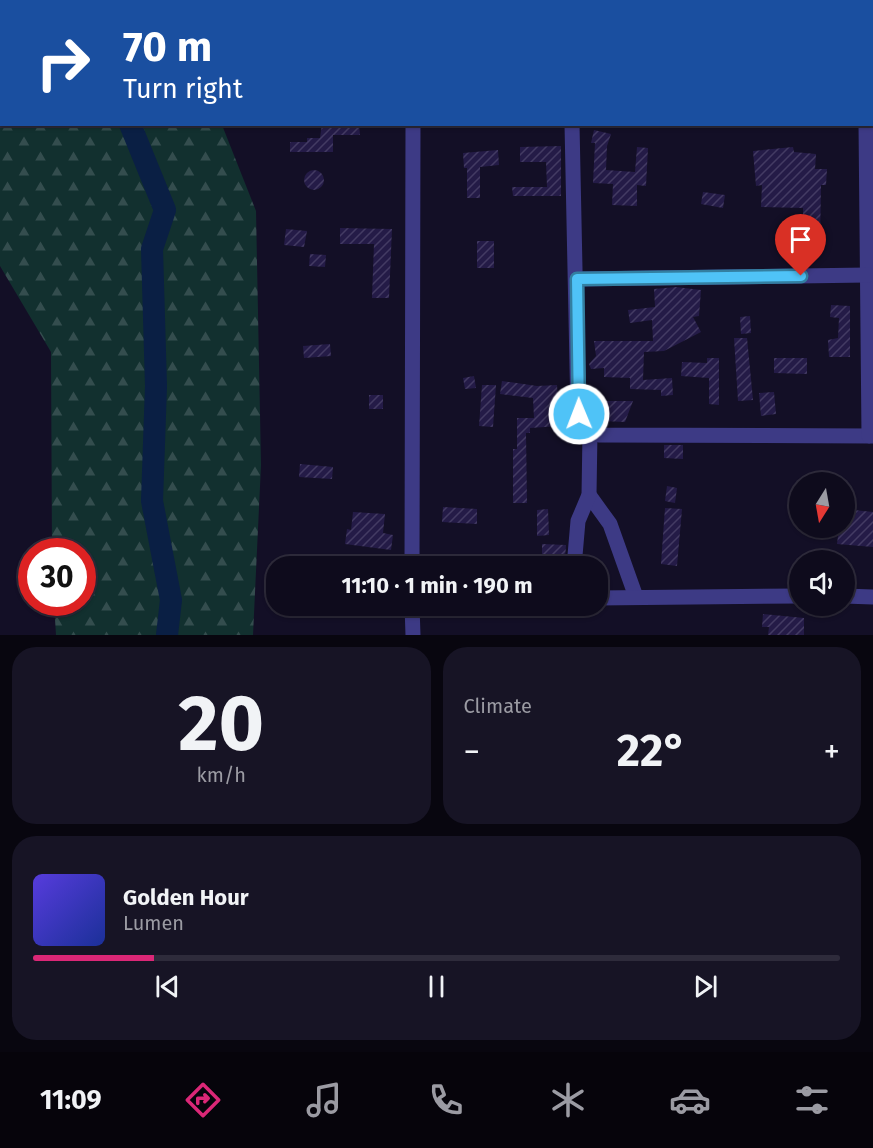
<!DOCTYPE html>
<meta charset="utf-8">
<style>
body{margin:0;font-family:"Fira Sans",sans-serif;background:#171425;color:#f1f3f6;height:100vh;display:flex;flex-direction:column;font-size:22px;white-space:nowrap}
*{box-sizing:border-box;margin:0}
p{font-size:20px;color:#9b9ba3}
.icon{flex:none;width:33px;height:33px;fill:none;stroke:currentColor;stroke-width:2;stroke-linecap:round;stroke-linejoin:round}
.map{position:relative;height:635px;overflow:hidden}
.sheet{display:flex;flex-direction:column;gap:12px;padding:12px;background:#08060f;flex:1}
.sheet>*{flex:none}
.top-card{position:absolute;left:0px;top:0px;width:873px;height:126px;box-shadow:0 2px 4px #0004,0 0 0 2px #2e2b3b;background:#1a4fa0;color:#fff;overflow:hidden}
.needle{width:39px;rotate:191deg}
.tools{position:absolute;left:789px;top:472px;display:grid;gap:12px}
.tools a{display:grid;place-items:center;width:66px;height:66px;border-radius:50%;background:#0e0b1c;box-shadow:0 2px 4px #0004,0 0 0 2px #2e2b3b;font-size:30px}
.speed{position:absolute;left:18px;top:538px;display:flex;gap:12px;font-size:30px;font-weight:700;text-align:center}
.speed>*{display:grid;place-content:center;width:78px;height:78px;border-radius:50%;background:#0e0b1c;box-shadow:0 2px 4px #0004,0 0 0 2px #2e2b3b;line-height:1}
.speed .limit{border:9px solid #d22;background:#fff;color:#111}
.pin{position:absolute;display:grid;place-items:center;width:51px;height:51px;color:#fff;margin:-62px -26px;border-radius:50% 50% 50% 0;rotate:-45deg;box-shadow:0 0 6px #0007}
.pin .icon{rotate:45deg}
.me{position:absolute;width:66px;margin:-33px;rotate:359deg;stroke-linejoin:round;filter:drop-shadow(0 0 4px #0008)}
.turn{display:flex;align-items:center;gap:21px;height:126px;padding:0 24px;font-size:27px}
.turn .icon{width:78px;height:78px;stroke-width:2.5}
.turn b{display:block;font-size:42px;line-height:51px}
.big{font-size:45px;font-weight:700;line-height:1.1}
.sheet .tile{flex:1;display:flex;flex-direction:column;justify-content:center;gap:9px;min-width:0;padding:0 21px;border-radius:24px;background:#171425}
.sheet .dial{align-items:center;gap:0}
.dial b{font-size:78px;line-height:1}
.song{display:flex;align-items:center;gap:18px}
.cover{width:72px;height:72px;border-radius:9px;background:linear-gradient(135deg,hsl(250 70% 55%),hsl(230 70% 35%))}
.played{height:6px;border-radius:3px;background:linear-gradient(90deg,#db2777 15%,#2e2b3b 15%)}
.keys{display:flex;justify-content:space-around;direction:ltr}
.heat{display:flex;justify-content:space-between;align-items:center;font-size:33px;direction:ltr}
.sheet .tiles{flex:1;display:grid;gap:12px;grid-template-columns:1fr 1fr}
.tile:last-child{grid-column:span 2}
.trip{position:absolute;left:266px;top:556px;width:342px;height:60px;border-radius:24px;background:#0e0b1c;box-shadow:0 2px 4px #0004,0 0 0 2px #2e2b3b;font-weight:700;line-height:60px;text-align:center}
.menu{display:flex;height:96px;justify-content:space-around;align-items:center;background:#06040b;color:#9b9ba3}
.menu .icon{width:42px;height:42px}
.menu .current{color:#db2777}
.menu b{font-size:27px;color:#f1f3f6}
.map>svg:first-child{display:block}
</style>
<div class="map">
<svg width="873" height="635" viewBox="0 0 873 635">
<defs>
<pattern id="forest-firs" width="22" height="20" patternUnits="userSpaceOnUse" patternTransform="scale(1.5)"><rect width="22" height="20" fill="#12302f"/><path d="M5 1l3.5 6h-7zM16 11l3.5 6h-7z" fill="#344d4e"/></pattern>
<pattern id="building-hatch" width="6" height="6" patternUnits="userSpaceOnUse" patternTransform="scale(1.5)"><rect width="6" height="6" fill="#241b47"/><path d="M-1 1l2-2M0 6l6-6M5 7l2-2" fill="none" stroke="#433b63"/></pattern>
</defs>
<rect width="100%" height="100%" fill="#130f26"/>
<polygon fill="url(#forest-firs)" points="0,0 169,1 2,2 2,124 222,125 256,211 261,465 253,635 56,635 54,603 82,603 82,552 52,552 51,352 0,266"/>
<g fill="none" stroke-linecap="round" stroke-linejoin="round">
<g stroke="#0a1f44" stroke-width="22">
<polyline points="97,0 97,2"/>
<polyline points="130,124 165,210 152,249 156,386 152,501 171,600 167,635"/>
</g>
</g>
<g fill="url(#building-hatch)">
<polygon points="322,124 359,124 360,135 333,135 333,152 290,152 290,142 307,142 307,138 320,138"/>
<polygon points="594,130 611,134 607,146 606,170 635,172 637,147 648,148 646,186 637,185 637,206 612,205 613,184 593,183 595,143 591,143"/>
<polygon points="561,146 561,196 513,196 512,187 547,187 546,162 520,162 520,147"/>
<polygon points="793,147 794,152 816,154 815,169 827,169 826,185 821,185 820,244 802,245 800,227 803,227 803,208 761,207 762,185 756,186 753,151"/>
<polygon points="498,150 499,165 480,167 480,198 467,198 467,168 464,168 463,153"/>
<circle cx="314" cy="180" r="10"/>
<polygon points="703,192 725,195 723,208 701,204"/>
<polygon points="340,228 392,229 389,298 372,298 374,244 340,244"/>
<polygon points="286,229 307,231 304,247 284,245"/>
<rect x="477" y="241" width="17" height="27"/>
<polygon points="310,254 326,255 325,267 309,266"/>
<polygon points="676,287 701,290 699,316 693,317 701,332 664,351 644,352 643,380 672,378 673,395 661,396 661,390 630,389 630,378 604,377 604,368 591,369 589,364 596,356 594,341 653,341 652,320 630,323 628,310 655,307 654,289"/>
<polygon points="831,305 850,306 850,357 829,357 828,340 838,338 839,318 830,317"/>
<polygon points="750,316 751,333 741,334 740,317"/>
<polygon points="734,338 747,338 753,400 738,401"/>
<polygon points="330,344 331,356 304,358 303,346"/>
<polygon points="707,358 719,358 719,405 709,404 709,378 681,376 682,362 707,363"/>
<polygon points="774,358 807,358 807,374 774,373"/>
<polygon points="474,376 476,388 465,389 463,378"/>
<polygon points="502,381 537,386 557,385 560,426 530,428 530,433 526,433 527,503 513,503 513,449 517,449 517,418 534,418 533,398 500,394"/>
<polygon points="482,385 496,385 493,427 479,426"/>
<polygon points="774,392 776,414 761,416 759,393"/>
<rect x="369" y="395" width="14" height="14"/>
<polygon points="603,401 633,401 625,422 602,421"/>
<polygon points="664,445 683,445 683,459 664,458"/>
<polygon points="300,464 333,467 332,479 299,477"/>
<polygon points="667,486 677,488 675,503 665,501"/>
<polygon points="443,507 477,509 477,524 442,522"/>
<polygon points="665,508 682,509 677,566 661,564"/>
<polygon points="548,509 549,535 537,536 537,510"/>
<polygon points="844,509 873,512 873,547 837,544 839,528 844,528"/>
<polygon points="353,512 385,514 383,533 393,535 391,550 345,544 347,529 351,530"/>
<polygon points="542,544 566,545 565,560 542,560"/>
<polygon points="510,555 511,567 494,567 493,556"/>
<polygon points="763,614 804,618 804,635 768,635 769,627 762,627"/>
</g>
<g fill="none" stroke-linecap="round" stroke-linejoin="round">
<g stroke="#3d3a85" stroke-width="15">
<polyline points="412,0 412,2"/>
<polyline points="493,0 494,2"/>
<polyline points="575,0 575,2"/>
<polyline points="731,0 731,2"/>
<polyline points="863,0 863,2"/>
<polyline points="572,124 578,414 585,428 599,435 873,436"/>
<polyline points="866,124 869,436"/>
<polyline points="577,279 868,275"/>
<polyline points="589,495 610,524 636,597"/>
<polyline points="412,567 413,124"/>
<polyline points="574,567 578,521 589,495 590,432"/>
<polyline points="844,596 873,597"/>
<polyline points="597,598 800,596"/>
<polyline points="412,606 413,635"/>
</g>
</g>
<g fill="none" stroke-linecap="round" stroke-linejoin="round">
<g stroke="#337fa1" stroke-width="15">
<polyline id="route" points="579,414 577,279 801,276"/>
</g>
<use href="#route" stroke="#4fc3f7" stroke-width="10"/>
</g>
</svg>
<div class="tools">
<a><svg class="needle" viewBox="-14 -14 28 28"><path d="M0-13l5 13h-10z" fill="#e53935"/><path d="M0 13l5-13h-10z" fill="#9b9ba3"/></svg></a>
<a><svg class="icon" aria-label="sound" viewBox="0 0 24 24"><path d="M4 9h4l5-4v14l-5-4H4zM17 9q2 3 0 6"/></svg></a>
</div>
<div class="speed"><div class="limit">30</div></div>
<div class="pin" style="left:801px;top:276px;background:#d93025"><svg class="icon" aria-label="arrive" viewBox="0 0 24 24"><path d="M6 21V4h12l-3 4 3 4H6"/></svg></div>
<svg class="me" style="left:579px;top:414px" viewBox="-20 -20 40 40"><circle r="17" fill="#4fc3f7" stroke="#fff" stroke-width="3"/><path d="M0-11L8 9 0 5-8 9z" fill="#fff"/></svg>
<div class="trip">11:10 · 1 min · 190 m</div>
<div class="top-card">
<div class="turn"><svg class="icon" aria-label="right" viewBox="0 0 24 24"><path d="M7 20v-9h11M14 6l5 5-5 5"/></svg><div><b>70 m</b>Turn right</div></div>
</div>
</div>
<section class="sheet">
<div class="tiles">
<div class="tile dial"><b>20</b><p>km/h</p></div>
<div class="tile"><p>Climate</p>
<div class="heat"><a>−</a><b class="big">22°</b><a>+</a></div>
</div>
<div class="tile">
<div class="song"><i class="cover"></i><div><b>Golden Hour</b><p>Lumen</p></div></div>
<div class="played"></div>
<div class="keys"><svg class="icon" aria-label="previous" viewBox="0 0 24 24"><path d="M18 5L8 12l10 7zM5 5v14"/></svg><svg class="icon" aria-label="pause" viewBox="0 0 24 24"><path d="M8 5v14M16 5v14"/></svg><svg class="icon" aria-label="next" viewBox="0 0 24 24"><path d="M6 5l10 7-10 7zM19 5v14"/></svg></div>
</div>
</div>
</section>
<nav class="menu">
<b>11:09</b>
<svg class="icon current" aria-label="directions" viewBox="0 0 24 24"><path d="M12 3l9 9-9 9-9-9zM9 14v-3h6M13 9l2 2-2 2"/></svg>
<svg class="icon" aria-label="music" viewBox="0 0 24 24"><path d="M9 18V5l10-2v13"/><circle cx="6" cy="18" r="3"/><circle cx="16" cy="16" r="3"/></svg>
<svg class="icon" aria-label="phone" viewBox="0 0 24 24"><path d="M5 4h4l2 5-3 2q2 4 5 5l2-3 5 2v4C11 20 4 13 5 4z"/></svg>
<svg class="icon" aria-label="climate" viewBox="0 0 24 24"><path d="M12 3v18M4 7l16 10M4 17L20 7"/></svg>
<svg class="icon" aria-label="car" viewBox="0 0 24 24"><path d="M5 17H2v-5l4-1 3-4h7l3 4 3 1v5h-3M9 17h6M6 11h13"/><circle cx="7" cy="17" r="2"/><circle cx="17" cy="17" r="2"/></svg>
<svg class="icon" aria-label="filters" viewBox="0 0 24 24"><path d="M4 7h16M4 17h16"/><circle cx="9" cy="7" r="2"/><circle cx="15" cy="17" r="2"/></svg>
</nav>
